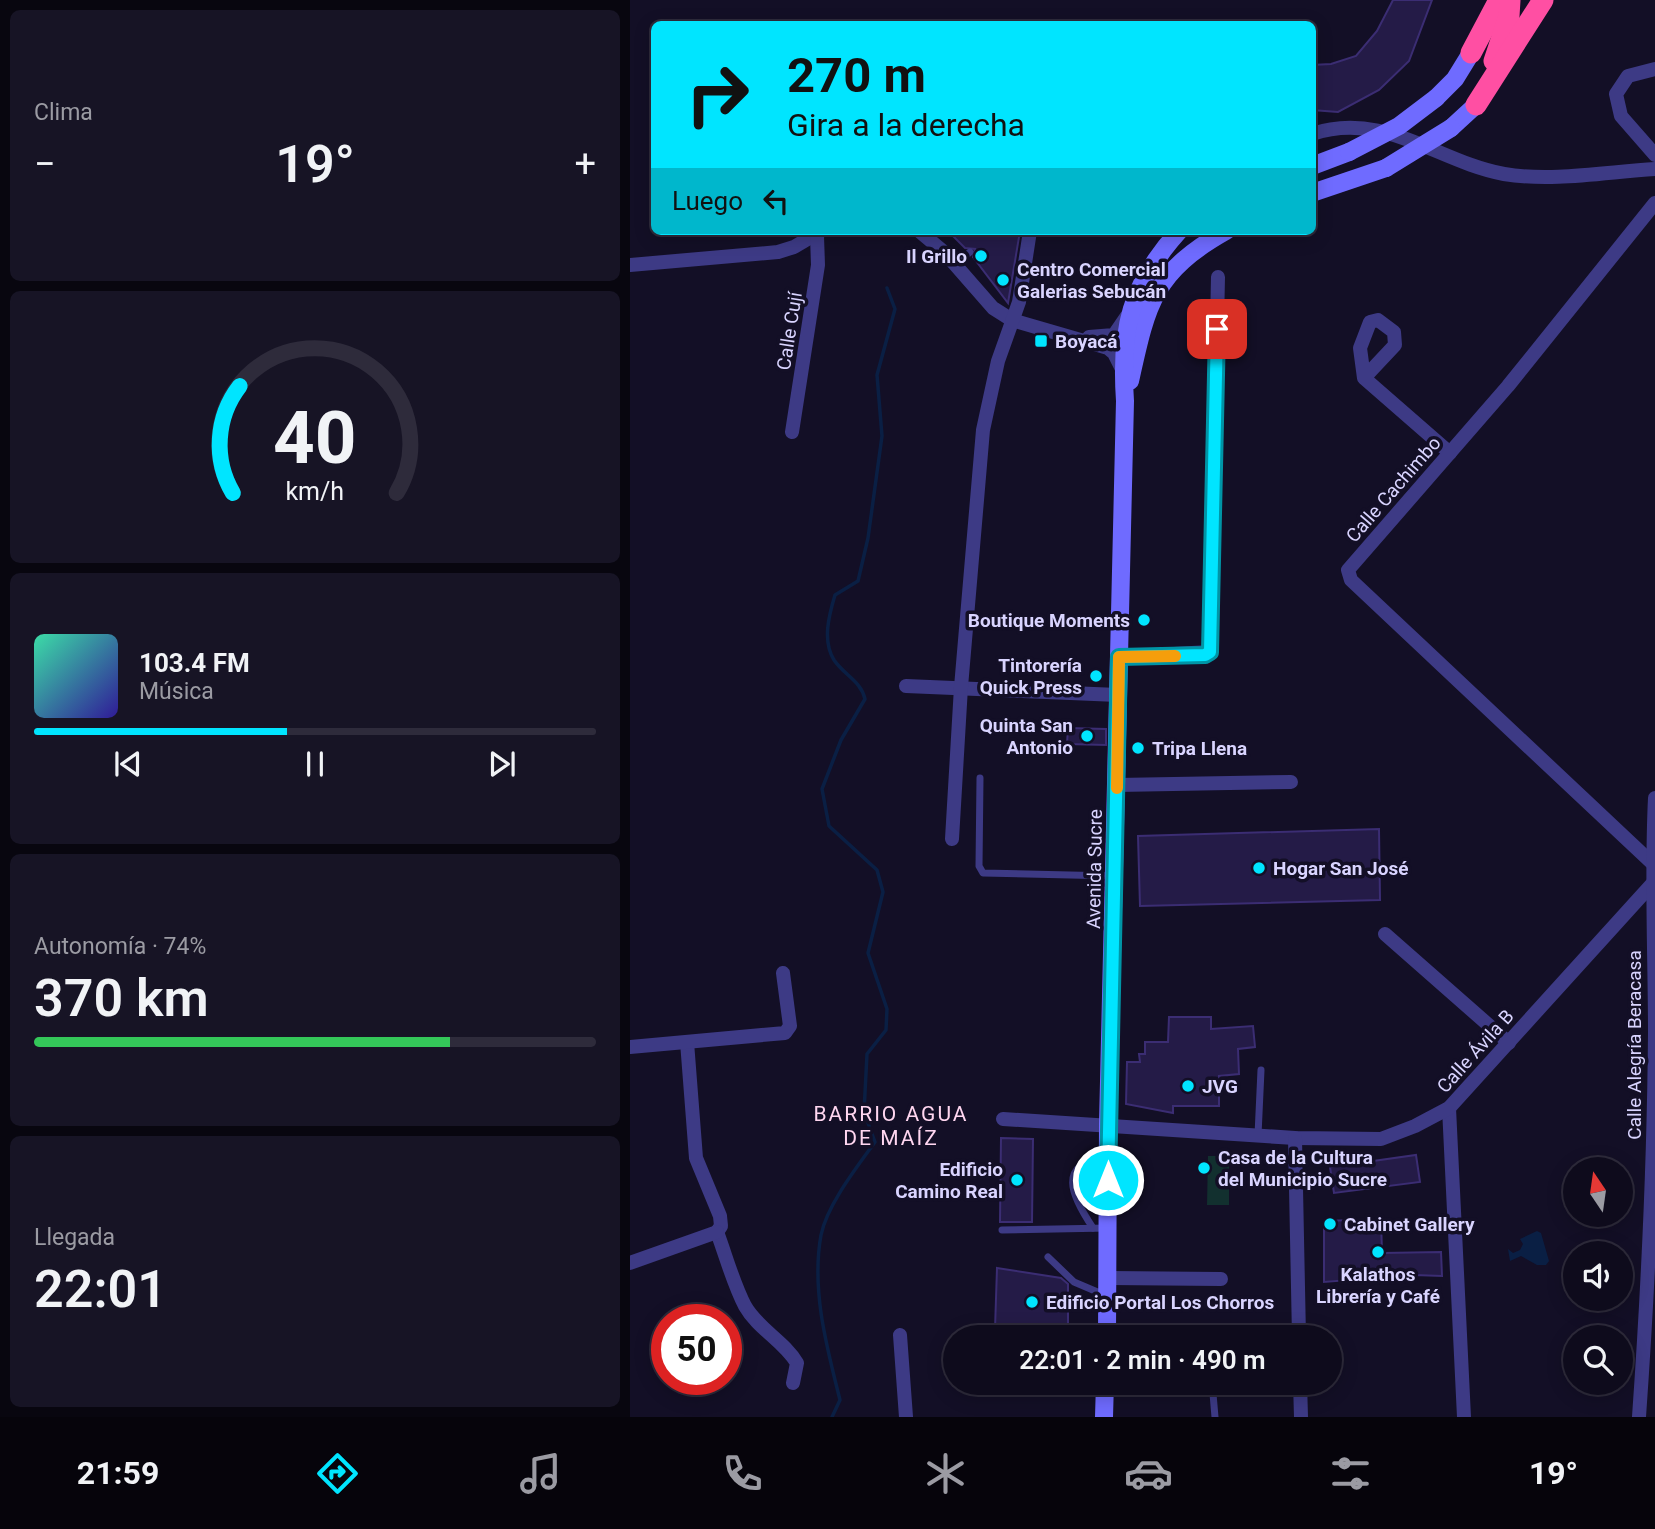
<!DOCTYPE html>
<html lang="es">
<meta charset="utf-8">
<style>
body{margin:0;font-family:Roboto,sans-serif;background:#171425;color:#f1f3f6;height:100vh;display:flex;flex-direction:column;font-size:26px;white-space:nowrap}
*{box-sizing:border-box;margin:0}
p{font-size:23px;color:#9b9ba3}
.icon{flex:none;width:38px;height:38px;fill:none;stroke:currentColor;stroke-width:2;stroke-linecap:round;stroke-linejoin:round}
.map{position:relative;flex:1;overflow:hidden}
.panel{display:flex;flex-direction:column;gap:10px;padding:10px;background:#08060f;width:630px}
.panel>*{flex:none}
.guide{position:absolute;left:21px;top:21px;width:665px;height:214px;border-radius:10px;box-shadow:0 4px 18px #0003,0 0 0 2px #2e2b3b;background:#00e5ff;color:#111;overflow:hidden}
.needle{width:46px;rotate:347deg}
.buttons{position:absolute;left:933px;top:1157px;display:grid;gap:14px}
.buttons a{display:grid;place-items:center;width:70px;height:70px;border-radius:50%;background:#0e0b1c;box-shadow:0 4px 18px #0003,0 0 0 2px #2e2b3b;font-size:35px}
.speed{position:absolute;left:21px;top:1304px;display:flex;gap:14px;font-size:35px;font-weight:700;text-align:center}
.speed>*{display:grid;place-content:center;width:91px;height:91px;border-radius:50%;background:#0e0b1c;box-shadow:0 4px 18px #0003,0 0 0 2px #2e2b3b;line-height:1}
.speed .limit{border:10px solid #d22;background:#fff;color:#111}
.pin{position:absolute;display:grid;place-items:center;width:60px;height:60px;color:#fff;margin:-30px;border-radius:14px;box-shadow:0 4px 10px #0006}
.me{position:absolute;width:77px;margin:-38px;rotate:0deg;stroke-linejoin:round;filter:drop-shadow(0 0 5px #0008)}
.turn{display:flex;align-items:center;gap:24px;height:147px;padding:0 21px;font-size:32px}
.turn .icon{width:91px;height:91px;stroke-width:2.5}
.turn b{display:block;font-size:49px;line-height:60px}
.then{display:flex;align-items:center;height:66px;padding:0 21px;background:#0003;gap:14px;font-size:26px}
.big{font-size:52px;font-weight:600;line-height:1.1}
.panel .card{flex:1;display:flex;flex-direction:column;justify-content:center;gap:10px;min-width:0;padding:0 24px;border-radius:10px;background:#171425}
.panel .dial{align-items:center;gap:0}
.dial svg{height:182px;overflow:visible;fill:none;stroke:#2e2b3b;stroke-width:7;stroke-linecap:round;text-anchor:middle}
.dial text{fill:#f1f3f6;stroke:none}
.song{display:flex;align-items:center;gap:21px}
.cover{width:84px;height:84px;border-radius:10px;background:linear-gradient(135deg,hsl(160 70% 55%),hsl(250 70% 35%))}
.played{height:7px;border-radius:4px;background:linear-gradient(90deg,#00e5ff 45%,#2e2b3b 45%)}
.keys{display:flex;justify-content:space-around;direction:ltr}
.heat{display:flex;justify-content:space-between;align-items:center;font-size:38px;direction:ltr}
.charge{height:10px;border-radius:5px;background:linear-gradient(90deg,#34c759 74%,#2e2b3b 0)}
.trip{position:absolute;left:313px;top:1325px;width:399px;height:70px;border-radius:35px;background:#0e0b1c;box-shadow:0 4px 18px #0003,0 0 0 2px #2e2b3b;font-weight:600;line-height:70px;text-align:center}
.tabs{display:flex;height:112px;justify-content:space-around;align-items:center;background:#06040b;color:#9b9ba3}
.tabs .icon{width:49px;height:49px}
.tabs .selected{color:#00e5ff}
.tabs b{font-size:32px;color:#f1f3f6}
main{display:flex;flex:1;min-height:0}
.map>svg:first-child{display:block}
</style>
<main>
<section class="panel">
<div class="card"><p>Clima</p>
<div class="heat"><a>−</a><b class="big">19°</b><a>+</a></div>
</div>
<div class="card dial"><svg viewBox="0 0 100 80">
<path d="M14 69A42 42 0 1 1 86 69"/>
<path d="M14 69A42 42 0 0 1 17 22" stroke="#00e5ff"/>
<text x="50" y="56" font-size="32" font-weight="700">40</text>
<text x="50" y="72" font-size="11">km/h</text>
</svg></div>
<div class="card">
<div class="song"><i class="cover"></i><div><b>103.4 FM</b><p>Música</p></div></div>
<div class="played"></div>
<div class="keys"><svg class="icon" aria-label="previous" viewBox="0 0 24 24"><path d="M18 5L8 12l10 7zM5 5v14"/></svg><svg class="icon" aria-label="pause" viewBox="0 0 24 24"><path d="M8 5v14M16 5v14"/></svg><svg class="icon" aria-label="next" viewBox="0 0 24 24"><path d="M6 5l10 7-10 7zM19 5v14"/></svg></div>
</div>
<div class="card"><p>Autonomía · 74%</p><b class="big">370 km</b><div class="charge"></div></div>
<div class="card"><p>Llegada</p><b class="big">22:01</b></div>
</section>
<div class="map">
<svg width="1025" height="1417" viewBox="0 0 1025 1417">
<rect width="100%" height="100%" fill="#130f26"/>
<polygon fill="#12302f" points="578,1156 599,1156 599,1205 577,1205"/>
<polygon fill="#0a1f44" points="907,1231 911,1233 919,1261 916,1265 907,1265 891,1256 880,1261 878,1249 883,1253 890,1250 893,1244 890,1239"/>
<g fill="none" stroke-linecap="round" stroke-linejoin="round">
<path stroke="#0a1f44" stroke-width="3.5" d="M 202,1417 L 210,1400 C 197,1348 181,1290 191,1235 C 197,1205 227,1167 245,1142 L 234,1112 L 237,1054 L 256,1030 L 257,1009 L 238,953 L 253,892 L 247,870 L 199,826 L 192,789 L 211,740 L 235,699 C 231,681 214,675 204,660 C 192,641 199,615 205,595 L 228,581 L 238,538 L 252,436 L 247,375 L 265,309 L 257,288"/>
</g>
<g fill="#241b47" stroke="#3b2d73" stroke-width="2">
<polygon points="763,0 802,0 779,61 749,90 708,112 682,110 682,65 701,64 726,56 747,31"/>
<polygon points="318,231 390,231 378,303 343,257 345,249 335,248"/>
<polygon points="438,728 476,729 476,745 437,744"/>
<polygon points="749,829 750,900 510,906 508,836"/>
<polygon points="539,1017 581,1017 581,1029 623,1026 625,1047 608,1049 609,1074 589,1076 589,1106 543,1106 543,1113 496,1104 497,1062 510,1062 509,1054 515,1054 515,1042 538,1042"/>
<polygon points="371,1138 403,1139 402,1222 370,1222"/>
<polygon points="786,1155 790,1182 704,1193 700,1167"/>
<polygon points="751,1219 752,1253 811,1252 812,1276 784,1275 694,1282 694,1221"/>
<polygon points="367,1268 431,1278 438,1284 438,1326 365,1329"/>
</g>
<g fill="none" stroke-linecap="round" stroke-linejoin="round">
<g stroke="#3d3a85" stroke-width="7">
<polyline points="326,264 340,252"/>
<polyline points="350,778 349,866 353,873 484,876"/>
<polyline points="628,1135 631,1070"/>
<path d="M 463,1228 C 441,1195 426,1164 477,1156"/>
<polyline points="372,1230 478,1228"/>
<polyline points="418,1257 444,1282 477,1296"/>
<polyline points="582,1382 585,1417"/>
<polyline points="647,1382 670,1389"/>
</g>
<g stroke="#3d3a85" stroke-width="14">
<polyline points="1025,69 998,76 986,94 991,116 1025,155"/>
<path d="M 682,134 C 754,110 808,162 874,174 C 922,182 976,172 1025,169"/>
<polyline points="289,231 314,252 363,308 382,320 478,348 484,353 492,369"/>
<polyline points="0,265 148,252 164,247 191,231"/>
<polyline points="459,337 484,335 497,316"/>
<polyline points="734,378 765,345 764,332 748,320 740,322 730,348 734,378 820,453"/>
<polyline points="162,432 188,265 187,236"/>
<polyline points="489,657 580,652 588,277"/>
<polyline points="276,686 488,695"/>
<polyline points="487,785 661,782"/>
<polyline points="322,839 331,687 353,430 368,361 389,302 400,231"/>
<polyline points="1022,863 721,580 718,570 878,386 1025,203"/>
<polyline points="755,934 879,1043"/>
<polyline points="57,1042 66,1158 90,1216 91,1226 87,1232"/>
<polyline points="0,1047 155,1033 160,1026 153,973"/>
<polyline points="819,1108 834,1417"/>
<polyline points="373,1119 665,1138 751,1139 785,1126 819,1108 1023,883"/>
<polyline points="665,1138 669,1337"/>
<path d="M 87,1232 C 96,1256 103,1283 115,1306 C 128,1329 154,1341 167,1363 L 163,1383"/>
<polyline points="0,1263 87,1232"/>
<polyline points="479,1278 591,1279"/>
<polyline points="270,1335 276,1417"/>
<polyline points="670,1382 671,1417"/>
<path d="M 1009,1417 C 1018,1289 1024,1161 1025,1033 C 1025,955 1021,877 1025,798"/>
</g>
<g stroke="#6f6bff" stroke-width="18">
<polyline points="806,98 825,79 841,53"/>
<polyline points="821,128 846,105"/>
<polyline points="682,166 719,152"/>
<polyline points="682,193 756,168"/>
<path d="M 500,381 C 517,304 523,272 596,231"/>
<path d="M 477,1337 L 478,1124 L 495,401 C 490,329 500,285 549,231"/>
<polyline points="474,1417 475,1382"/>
</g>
<g stroke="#ff4fa3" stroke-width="21">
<polyline points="841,53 869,0"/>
<polyline points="864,61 879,16 880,0"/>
<polyline points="846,105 913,0"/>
</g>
<g stroke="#6f6bff" stroke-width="18">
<polyline points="719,152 769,126 806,98"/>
<polyline points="756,168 821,128"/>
</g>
</g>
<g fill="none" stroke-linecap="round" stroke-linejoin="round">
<g stroke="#0095a6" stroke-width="18">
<polyline id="route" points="478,1180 489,657 575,655 580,652 587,329"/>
</g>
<use href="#route" stroke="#00e5ff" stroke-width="12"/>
<polyline stroke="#f59e0b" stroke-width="12" points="487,788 489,657 545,656"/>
</g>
<g fill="#00e5ff" stroke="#130f26" stroke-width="2.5">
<circle cx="351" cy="256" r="7"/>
<circle cx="373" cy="280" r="7"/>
<rect x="404" y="334" width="14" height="14" rx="3.5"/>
<circle cx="514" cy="620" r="7"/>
<circle cx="466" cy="676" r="7"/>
<circle cx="457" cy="736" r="7"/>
<circle cx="508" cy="748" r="7"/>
<circle cx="629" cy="868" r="7"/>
<circle cx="558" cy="1086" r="7"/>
<circle cx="574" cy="1168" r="7"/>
<circle cx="387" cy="1180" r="7"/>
<circle cx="700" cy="1224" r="7"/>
<circle cx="748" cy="1252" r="7"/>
<circle cx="402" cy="1302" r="7"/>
</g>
<g text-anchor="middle" stroke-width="7" stroke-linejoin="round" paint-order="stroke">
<g font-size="19" font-weight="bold" fill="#d9d4ff" stroke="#130f26" text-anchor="start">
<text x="337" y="263" text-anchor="end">Il Grillo</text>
<text x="387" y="276">Centro Comercial<tspan x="387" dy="22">Galerias Sebucán</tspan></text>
<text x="425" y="348">Boyacá</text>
<text x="500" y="627" text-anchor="end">Boutique Moments</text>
<text x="452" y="672" text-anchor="end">Tintorería<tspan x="452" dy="22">Quick Press</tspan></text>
<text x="443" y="732" text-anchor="end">Quinta San<tspan x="443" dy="22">Antonio</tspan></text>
<text x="522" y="755">Tripa Llena</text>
<text x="643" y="875">Hogar San José</text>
<text x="572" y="1093">JVG</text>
<text x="588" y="1164">Casa de la Cultura<tspan x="588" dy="22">del Municipio Sucre</tspan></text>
<text x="373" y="1176" text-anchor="end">Edificio<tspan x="373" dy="22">Camino Real</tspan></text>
<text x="714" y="1231">Cabinet Gallery</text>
<text x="748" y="1281" text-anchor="middle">Kalathos<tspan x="748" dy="22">Librería y Café</tspan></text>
<text x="416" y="1309">Edificio Portal Los Chorros</text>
</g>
<g font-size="19" fill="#d9d4ff" stroke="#130f26">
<text transform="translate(159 331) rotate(-81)" y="7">Calle Cují</text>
<text transform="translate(763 489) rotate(-49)" y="7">Calle Cachimbo</text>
<text transform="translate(464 869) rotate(-89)" y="7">Avenida Sucre</text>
<text transform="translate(1004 1045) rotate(-90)" y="7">Calle Alegría Beracasa</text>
<text transform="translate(845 1051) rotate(-48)" y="7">Calle Ávila B</text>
</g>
<g font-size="21" letter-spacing="2" fill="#ffd6f0" stroke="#130f26">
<text x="261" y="1121">BARRIO AGUA<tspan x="261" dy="24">DE MAÍZ</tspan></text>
</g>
</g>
</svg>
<div class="buttons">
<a><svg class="needle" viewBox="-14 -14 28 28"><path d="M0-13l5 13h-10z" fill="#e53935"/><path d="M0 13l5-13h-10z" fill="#9b9ba3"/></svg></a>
<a><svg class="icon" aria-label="sound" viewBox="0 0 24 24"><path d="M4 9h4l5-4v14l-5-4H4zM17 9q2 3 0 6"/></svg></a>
<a><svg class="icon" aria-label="search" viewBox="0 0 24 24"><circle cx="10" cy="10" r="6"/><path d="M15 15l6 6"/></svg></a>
</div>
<div class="speed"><div class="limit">50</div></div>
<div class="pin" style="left:587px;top:329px;background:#d93025"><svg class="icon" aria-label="arrive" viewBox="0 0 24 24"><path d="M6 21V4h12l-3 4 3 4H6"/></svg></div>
<svg class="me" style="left:478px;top:1180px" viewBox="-20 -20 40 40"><circle r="17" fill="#00e5ff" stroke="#fff" stroke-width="3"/><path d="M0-11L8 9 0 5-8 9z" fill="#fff"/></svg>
<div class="trip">22:01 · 2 min · 490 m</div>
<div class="guide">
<div class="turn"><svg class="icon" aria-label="right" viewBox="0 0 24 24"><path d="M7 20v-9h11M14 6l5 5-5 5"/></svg><div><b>270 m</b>Gira a la derecha</div></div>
<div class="then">Luego<svg class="icon" aria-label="left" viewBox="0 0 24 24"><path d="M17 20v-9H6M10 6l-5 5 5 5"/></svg></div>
</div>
</div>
</main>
<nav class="tabs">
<b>21:59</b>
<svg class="icon selected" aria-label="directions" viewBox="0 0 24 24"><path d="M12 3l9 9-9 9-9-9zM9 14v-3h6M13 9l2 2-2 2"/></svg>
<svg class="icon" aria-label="music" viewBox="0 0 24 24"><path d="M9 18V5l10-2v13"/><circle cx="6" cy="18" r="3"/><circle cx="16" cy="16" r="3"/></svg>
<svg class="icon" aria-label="phone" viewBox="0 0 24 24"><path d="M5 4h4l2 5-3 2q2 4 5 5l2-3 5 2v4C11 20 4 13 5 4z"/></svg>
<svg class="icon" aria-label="climate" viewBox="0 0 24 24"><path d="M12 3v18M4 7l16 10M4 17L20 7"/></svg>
<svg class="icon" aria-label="car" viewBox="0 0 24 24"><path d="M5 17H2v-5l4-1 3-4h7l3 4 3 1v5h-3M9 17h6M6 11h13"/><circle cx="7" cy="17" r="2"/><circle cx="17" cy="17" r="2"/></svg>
<svg class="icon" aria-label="filters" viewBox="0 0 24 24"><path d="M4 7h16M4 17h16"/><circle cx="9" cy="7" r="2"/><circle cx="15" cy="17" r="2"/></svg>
<b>19°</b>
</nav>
